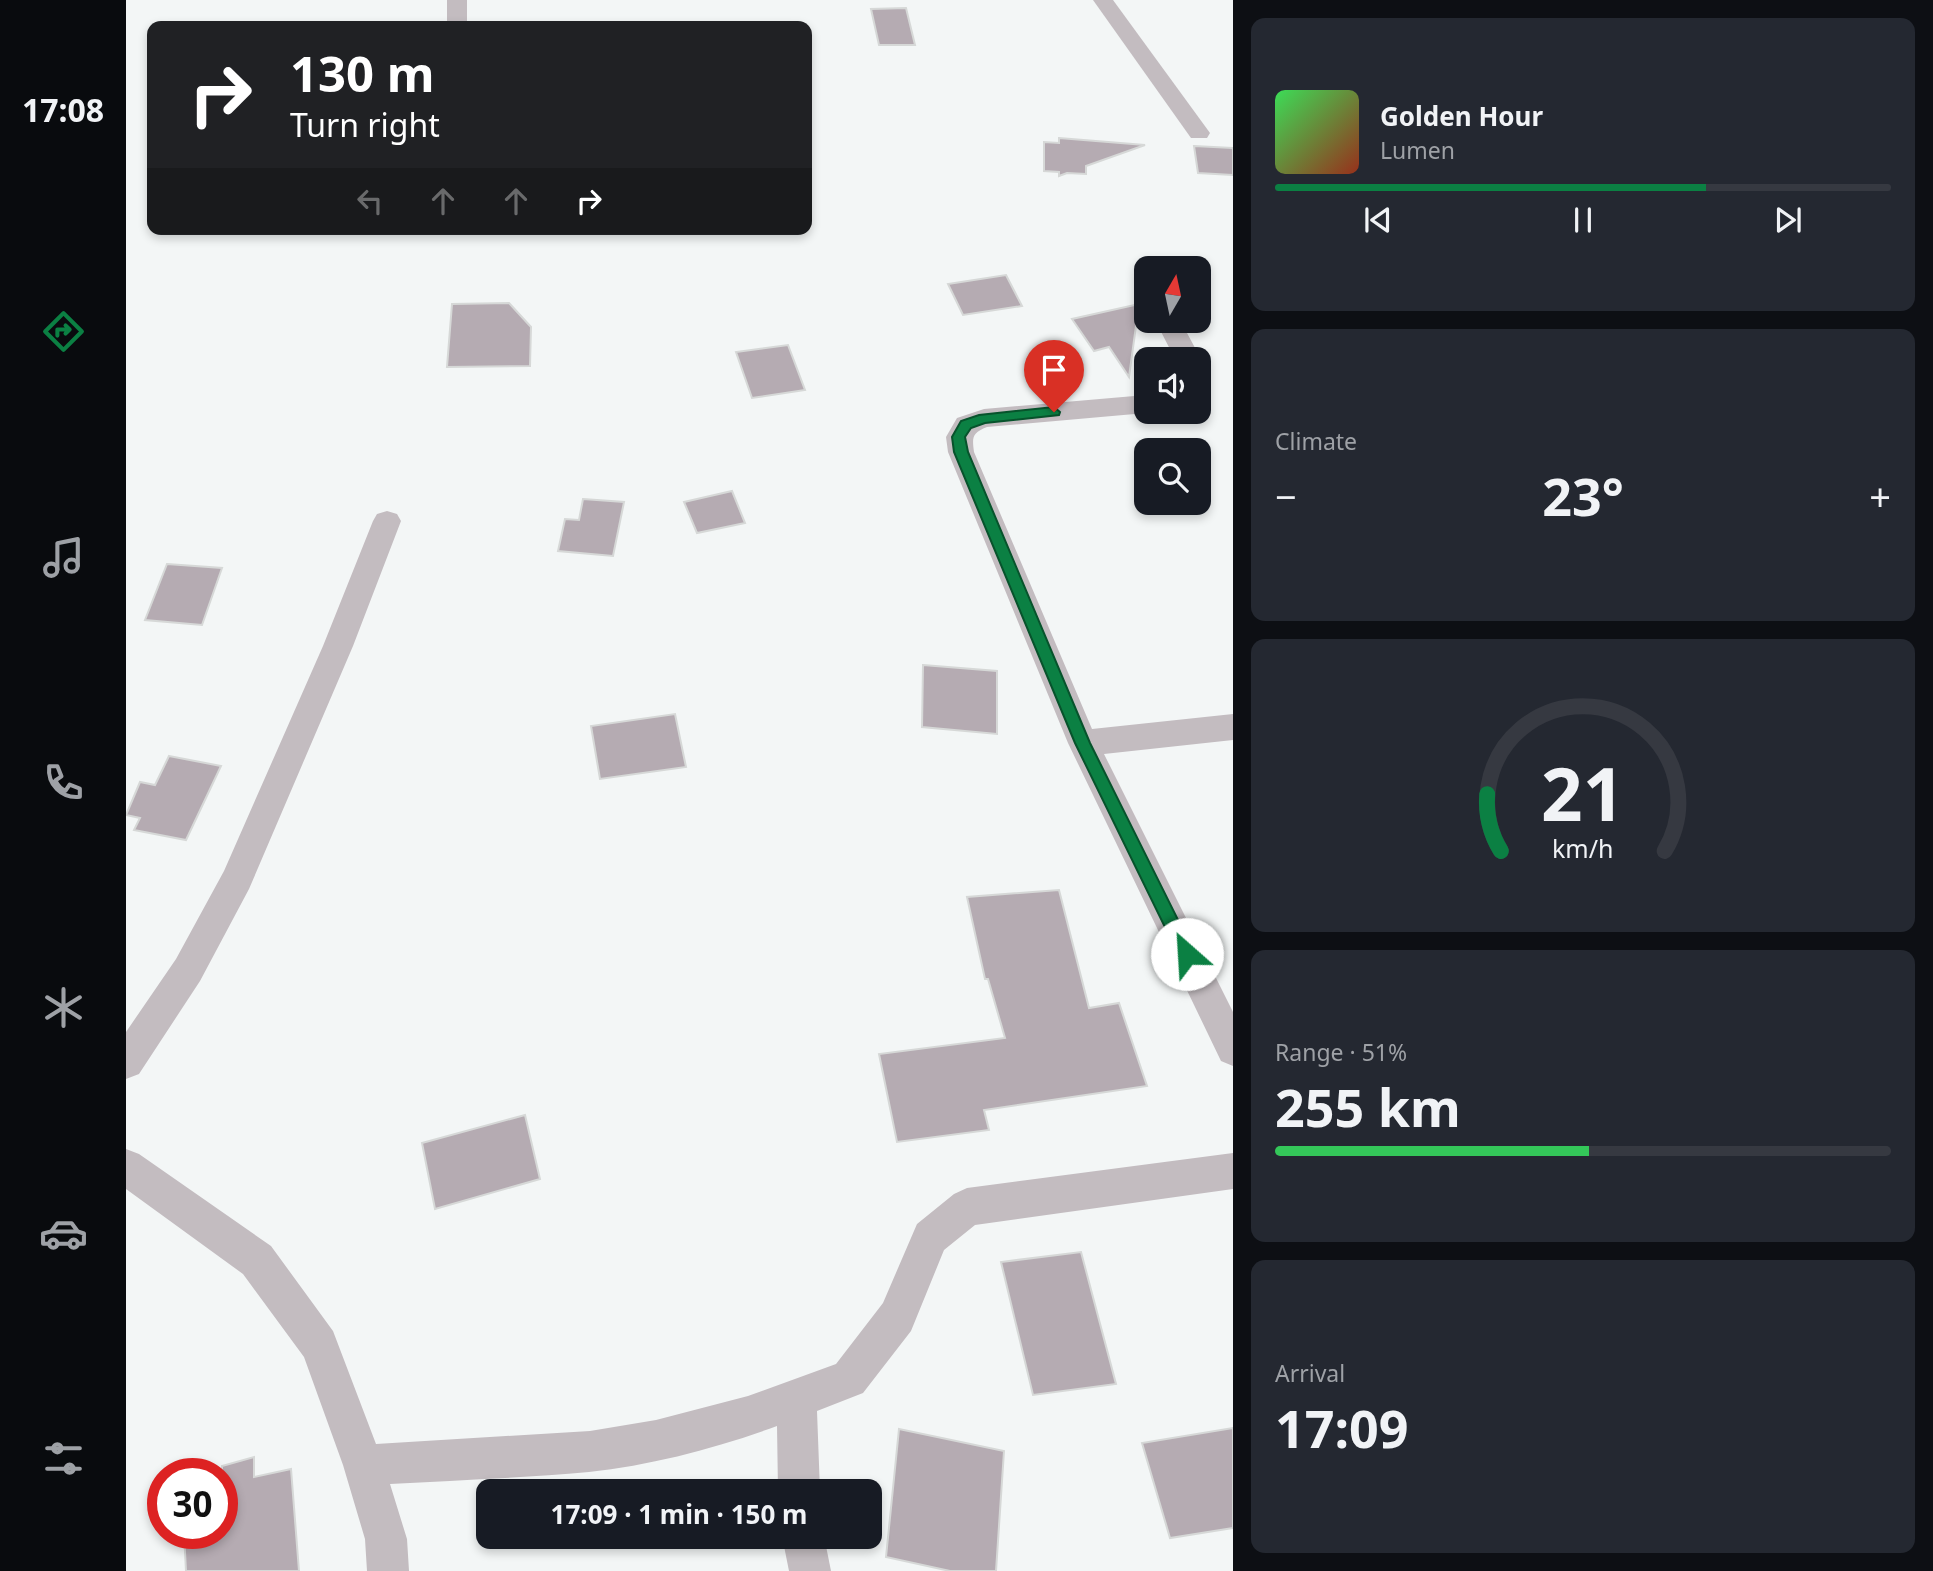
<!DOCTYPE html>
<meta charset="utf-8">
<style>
body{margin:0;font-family:"Noto Sans",sans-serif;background:#242831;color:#f1f3f6;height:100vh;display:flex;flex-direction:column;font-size:26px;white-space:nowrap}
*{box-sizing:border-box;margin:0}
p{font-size:23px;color:#9ea1a6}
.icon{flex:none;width:38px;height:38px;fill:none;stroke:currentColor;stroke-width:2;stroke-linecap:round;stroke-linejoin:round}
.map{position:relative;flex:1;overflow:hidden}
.panel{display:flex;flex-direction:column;gap:18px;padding:18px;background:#0d0f14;width:700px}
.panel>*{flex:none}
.top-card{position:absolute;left:21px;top:21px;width:665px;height:214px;border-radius:14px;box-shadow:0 4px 10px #0003;background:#202124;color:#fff;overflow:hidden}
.needle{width:46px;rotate:9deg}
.buttons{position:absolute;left:1008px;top:256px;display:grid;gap:14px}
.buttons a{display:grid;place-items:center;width:77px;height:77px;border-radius:14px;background:#171b24;box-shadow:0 4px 10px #0003;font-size:35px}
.speed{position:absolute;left:21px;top:1458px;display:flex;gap:14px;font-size:35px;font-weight:700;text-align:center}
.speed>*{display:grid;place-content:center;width:91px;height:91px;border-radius:50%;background:#171b24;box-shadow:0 4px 10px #0003;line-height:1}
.speed .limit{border:10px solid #d22;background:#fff;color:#111}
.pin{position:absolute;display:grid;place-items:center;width:60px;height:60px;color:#fff;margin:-72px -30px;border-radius:50% 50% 50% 0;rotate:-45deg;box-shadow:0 0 7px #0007}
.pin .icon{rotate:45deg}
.me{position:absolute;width:77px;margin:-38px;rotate:334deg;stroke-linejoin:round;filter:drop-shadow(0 0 5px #0008)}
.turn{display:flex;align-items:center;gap:24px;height:147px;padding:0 28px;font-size:32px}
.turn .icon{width:91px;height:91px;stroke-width:2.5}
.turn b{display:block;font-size:49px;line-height:60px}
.lanes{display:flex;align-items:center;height:66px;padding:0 28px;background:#0003;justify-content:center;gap:35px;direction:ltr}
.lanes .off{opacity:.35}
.big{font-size:52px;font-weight:700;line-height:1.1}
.panel .tile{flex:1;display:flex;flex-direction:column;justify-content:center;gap:10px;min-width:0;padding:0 24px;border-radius:14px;background:#242831}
.panel .dial{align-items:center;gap:0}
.dial svg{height:182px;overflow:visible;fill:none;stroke:#363941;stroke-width:7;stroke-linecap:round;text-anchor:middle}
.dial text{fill:#f1f3f6;stroke:none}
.song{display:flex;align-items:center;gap:21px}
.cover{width:84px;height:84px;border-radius:10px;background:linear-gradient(135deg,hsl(130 70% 55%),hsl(10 70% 35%))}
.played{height:7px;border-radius:4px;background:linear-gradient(90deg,#0b8043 70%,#363941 70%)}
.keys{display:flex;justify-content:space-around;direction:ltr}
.heat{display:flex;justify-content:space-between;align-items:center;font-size:38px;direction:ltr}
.charge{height:10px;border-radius:5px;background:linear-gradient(90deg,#34c759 51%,#363941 0)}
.trip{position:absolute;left:350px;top:1479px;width:406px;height:70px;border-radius:14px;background:#171b24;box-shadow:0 4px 10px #0003;font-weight:700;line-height:70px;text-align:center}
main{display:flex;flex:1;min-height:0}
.tabs{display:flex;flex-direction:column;width:126px;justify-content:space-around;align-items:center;background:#090b0e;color:#9ea1a6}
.tabs .icon{width:49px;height:49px}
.tabs .active{color:#0b8043}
.tabs b{font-size:32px;color:#f1f3f6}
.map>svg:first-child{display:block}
</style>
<main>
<nav class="tabs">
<b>17:08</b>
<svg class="icon active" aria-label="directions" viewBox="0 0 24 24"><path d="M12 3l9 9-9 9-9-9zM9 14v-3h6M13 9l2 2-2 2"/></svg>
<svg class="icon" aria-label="music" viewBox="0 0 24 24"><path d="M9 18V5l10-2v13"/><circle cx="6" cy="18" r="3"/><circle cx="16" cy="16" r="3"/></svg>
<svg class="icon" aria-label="phone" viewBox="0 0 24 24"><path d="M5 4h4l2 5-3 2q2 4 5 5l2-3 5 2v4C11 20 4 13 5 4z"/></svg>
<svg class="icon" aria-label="climate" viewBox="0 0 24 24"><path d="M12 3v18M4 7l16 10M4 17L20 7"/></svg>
<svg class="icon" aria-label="car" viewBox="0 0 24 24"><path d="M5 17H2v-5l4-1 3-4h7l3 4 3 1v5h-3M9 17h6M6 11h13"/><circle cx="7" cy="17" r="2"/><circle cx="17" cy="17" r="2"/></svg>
<svg class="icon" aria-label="filters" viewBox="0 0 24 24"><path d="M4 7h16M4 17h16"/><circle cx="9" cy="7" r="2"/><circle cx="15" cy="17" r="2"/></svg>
</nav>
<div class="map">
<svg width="1107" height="1571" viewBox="0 0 1107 1571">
<rect width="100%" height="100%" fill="#f3f6f6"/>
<g fill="#b5abb2" stroke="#d6d8d7" stroke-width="2">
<polygon points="780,8 789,45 753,45 745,9"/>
<polygon points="933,138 1019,145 960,166 960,174 941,173 933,176 933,172 918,171 918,142 933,143"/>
<polygon points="1068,146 1107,148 1107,175 1072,173"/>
<polygon points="880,275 896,306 837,315 822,284"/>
<polygon points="383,303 405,327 404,366 321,367 326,304"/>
<polygon points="1013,304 1003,377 983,347 968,351 946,319"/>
<polygon points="662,345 679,390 626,398 610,352"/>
<polygon points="606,491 619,523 571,533 558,502"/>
<polygon points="457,499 498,502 487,556 432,551 439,519 453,520"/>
<polygon points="41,564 96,568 76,625 19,620"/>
<polygon points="797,665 871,671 871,734 796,727"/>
<polygon points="549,714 560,767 474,779 465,726"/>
<polygon points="43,756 95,766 60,840 8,830 14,818 0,815 14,782 29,785"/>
<polygon points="933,890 963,1008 993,1003 1021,1086 858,1110 863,1130 771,1142 753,1054 879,1038 862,979 859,979 841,897"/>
<polygon points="399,1115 414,1179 309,1209 296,1143"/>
<polygon points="955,1252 990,1384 907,1395 875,1262"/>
<polygon points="1107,1428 1107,1528 1044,1538 1016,1443"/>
<polygon points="773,1429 878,1451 870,1571 824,1571 760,1557"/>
<polygon points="128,1457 128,1477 165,1469 173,1571 60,1571 58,1533 96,1533 96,1466"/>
</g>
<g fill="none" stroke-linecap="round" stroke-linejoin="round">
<g fill="#c3bcc0" fill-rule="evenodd">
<rect x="321" y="0" width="20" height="26"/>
<polygon points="967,0 987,0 1084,133 1081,138 1065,138"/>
<polygon points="1029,320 1054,320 1075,359 1073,362 1073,359 1049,359"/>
<path d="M 1020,395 L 1020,411 L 1027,411 L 1020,413 L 861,427 C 846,433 846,437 848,452 L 966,729 L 1107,714 L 1107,740 L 978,754 L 1107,1012 L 1107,1066 L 1095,1061 L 942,743 L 822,452 L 820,437 L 831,418 L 858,409 Z"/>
<polygon points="261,511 271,514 275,521 227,646 123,889 74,981 13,1074 0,1079 0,1032 50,959 98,871 197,646 247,521 251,514"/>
<path d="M 0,1149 L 13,1154 L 145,1246 L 207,1331 L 250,1444 L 464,1431 L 530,1420 L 622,1396 L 710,1364 L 757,1303 L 791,1224 L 828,1194 L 841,1188 L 1107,1153 L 1107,1189 L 849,1225 L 818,1250 L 785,1331 L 737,1393 L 691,1411 L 694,1491 L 652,1491 L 651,1426 C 591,1448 526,1465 463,1472 C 397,1478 330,1480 264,1484 L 281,1539 L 283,1571 L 241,1571 L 239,1539 L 217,1465 L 178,1357 L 117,1274 L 0,1189 Z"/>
<polygon points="656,1536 698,1536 705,1571 663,1571"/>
</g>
</g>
<polygon fill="#0b8043" stroke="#07532c" stroke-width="2" points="928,407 934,412 933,415 859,423 845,428 839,437 842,452 964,743 1069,954 1067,960 1061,962 1055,960 949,743 828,452 826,437 835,421 853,415"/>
</svg>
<div class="buttons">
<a><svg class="needle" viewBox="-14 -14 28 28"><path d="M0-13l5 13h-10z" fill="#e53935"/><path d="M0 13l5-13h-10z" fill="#9ea1a6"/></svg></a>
<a><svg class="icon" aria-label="sound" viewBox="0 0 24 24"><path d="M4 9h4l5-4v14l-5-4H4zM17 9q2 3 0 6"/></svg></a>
<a><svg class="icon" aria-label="search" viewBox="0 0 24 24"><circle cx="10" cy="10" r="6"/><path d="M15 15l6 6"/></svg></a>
</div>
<div class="speed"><div class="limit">30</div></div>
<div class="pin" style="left:928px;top:412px;background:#d93025"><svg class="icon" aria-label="arrive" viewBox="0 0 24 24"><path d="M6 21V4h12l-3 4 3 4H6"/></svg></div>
<svg class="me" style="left:1061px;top:954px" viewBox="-20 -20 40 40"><circle r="19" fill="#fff"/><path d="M0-13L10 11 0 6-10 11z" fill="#0b8043"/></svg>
<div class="trip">17:09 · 1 min · 150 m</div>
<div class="top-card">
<div class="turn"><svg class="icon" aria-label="right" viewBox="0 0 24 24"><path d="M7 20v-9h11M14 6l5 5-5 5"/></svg><div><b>130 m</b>Turn right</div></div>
<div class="lanes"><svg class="icon off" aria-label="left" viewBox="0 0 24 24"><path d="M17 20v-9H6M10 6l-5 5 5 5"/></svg><svg class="icon off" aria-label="ahead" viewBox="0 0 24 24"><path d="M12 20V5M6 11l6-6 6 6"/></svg><svg class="icon off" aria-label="ahead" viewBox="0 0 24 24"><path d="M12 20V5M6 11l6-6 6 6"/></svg><svg class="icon" aria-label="right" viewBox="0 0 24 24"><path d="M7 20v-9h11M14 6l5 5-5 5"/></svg></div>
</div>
</div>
<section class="panel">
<div class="tile">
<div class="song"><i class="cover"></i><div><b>Golden Hour</b><p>Lumen</p></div></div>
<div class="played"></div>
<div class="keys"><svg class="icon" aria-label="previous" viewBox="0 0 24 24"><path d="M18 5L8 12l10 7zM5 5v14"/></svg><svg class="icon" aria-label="pause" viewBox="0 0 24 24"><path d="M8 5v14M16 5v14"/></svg><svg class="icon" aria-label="next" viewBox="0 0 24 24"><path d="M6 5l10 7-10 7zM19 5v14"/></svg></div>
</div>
<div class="tile"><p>Climate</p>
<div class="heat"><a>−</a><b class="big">23°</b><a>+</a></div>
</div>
<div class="tile dial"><svg viewBox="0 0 100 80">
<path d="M14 69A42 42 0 1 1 86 69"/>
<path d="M14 69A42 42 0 0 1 8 44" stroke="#0b8043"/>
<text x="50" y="56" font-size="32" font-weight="700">21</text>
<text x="50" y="72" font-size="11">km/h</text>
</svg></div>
<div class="tile"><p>Range · 51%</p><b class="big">255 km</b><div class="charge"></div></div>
<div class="tile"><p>Arrival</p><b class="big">17:09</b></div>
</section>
</main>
